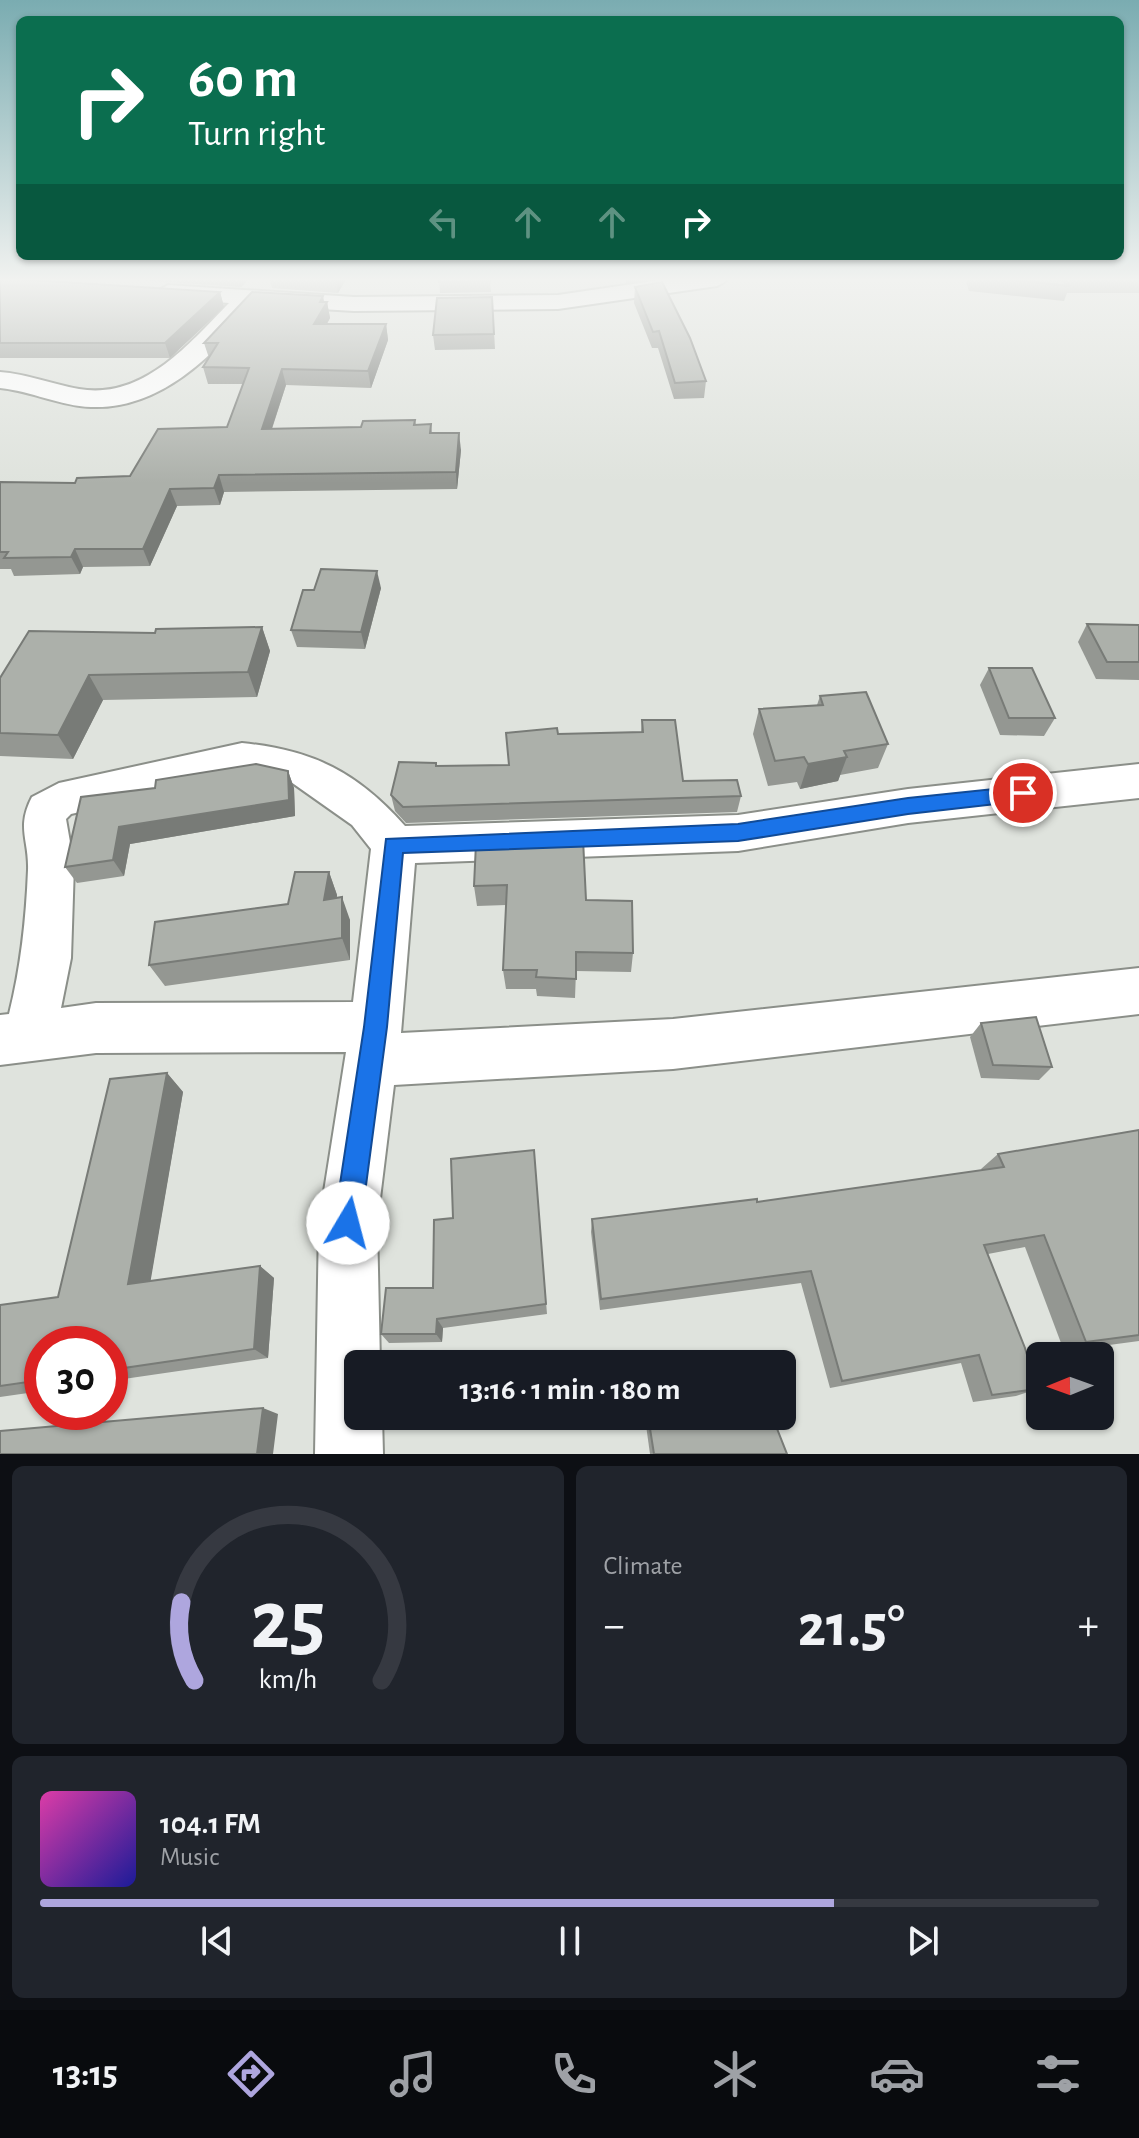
<!DOCTYPE html>
<meta charset="utf-8">
<style>
body{margin:0;font-family:"Alegreya Sans",sans-serif;background:#20242c;color:#f1f3f6;height:100vh;display:flex;flex-direction:column;font-size:30px;white-space:nowrap}
*{box-sizing:border-box;margin:0}
p{font-size:26px;color:#9ea1a6}
.icon{flex:none;width:44px;height:44px;fill:none;stroke:currentColor;stroke-width:2;stroke-linecap:round;stroke-linejoin:round}
.map{position:relative;height:1454px;overflow:hidden}
.drawer{display:flex;flex-direction:column;gap:12px;padding:12px;background:#0d0f14;flex:1}
.drawer>*{flex:none}
.banner{position:absolute;left:16px;top:16px;width:1108px;height:244px;border-radius:12px;box-shadow:0 2px 6px #0004;background:#0b6e4f;color:#fff;overflow:hidden}
.needle{width:52px;rotate:269deg}
.controls{position:absolute;left:1026px;top:1342px;display:grid;gap:16px}
.controls a{display:grid;place-items:center;width:88px;height:88px;border-radius:12px;background:#171b24;box-shadow:0 2px 6px #0004;font-size:40px}
.speed{position:absolute;left:24px;top:1326px;display:flex;gap:16px;font-size:40px;font-weight:700;text-align:center}
.speed>*{display:grid;place-content:center;width:104px;height:104px;border-radius:50%;background:#171b24;box-shadow:0 2px 6px #0004;line-height:1}
.speed .limit{border:12px solid #d22;background:#fff;color:#111}
.pin{position:absolute;display:grid;place-items:center;width:68px;height:68px;color:#fff;margin:-34px;border:4px solid #fff;border-radius:50%;box-shadow:0 2px 8px #0007}
.me{position:absolute;width:88px;margin:-44px;rotate:8deg;stroke-linejoin:round;filter:drop-shadow(0 0 6px #0008)}
.turn{display:flex;align-items:center;gap:28px;height:168px;padding:0 40px;font-size:36px}
.turn .icon{width:104px;height:104px;stroke-width:2.5}
.turn b{display:block;font-size:56px;line-height:68px}
.lanes{display:flex;align-items:center;height:76px;padding:0 40px;background:#0003;justify-content:center;gap:40px;direction:ltr}
.lanes .off{opacity:.35}
.big{font-size:60px;font-weight:600;line-height:1.1}
.drawer .widget{flex:1;display:flex;flex-direction:column;justify-content:center;gap:12px;min-width:0;padding:0 28px;border-radius:12px;background:#20242c}
.drawer .dial{align-items:center;gap:0}
.dial svg{height:208px;overflow:visible;fill:none;stroke:#363941;stroke-width:7;stroke-linecap:round;text-anchor:middle}
.dial text{fill:#f1f3f6;stroke:none}
.song{display:flex;align-items:center;gap:24px}
.cover{width:96px;height:96px;border-radius:12px;background:linear-gradient(135deg,hsl(320 70% 55%),hsl(240 70% 35%))}
.played{height:8px;border-radius:4px;background:linear-gradient(90deg,#aea6de 75%,#363941 75%)}
.keys{display:flex;justify-content:space-around;direction:ltr}
.heat{display:flex;justify-content:space-between;align-items:center;font-size:44px;direction:ltr}
.drawer .tiles{flex:1;display:grid;gap:12px;grid-template-columns:1fr 1fr}
.widget:last-child{grid-column:span 2}
.trip{position:absolute;left:344px;top:1350px;width:452px;height:80px;border-radius:12px;background:#171b24;box-shadow:0 2px 6px #0004;font-weight:600;line-height:80px;text-align:center}
.tabs{display:flex;height:128px;justify-content:space-around;align-items:center;background:#090b0e;color:#9ea1a6}
.tabs .icon{width:56px;height:56px}
.tabs .active{color:#aea6de}
.tabs b{font-size:36px;color:#f1f3f6}
.map>svg:first-child{display:block}
</style>
<div class="map">
<svg width="1139" height="1454" viewBox="0 0 1139 1454">
<rect width="100%" height="100%" fill="#dfe3dd"/>
<g fill="none" stroke-linecap="round" stroke-linejoin="round">
<g stroke="#8b8f89" stroke-width="4">
<g id="street">
<path d="M 667,279 L 729,279 L 717,286 L 558,309 L 354,311 L 254,305 C 215,355 160,410 91,407 C 60,406 31,391 0,388 L 0,372 C 27,374 52,384 79,389 C 143,400 189,344 229,303 L 160,297 L 156,292 L 168,285 L 354,297 L 558,295 Z"/>
<path d="M 242,743 C 313,750 357,772 405,826 L 738,815 L 908,789 L 1139,764 L 1139,798 L 908,823 L 738,851 L 415,863 L 401,1033 L 673,1019 L 1139,968 L 1139,1014 L 673,1069 L 394,1085 L 377,1223 L 380,1364 L 358,1364 L 358,1416 L 382,1416 L 383,1454 L 315,1454 L 319,1223 L 346,1052 L 96,1053 L 0,1065 L 0,1015 L 9,1014 C 21,966 26,919 28,870 C 29,839 16,828 32,797 L 59,783 ZM 242,775 L 291,782 L 352,825 L 371,849 L 353,1002 L 96,1003 L 61,1008 L 71,958 L 74,865 L 66,819 L 71,814 Z"/>
</g>
</g>
<use href="#street" fill="#fff" fill-rule="evenodd"/>
</g>
<g fill="#949792">
<polygon points="0,279 220,292 224,307 170,358 0,358"/>
<polygon points="118,279 249,279 241,287"/>
<polygon points="268,279 346,279 338,293 272,288 270,281"/>
<polygon points="439,279 490,279 491,292 440,293"/>
<polygon points="965,279 1139,279 1139,293 1067,293 1064,301 969,291"/>
<polygon points="635,287 706,381 704,398 674,399 658,348 652,348 634,303"/>
<polygon points="492,297 495,349 435,350 433,335"/>
<polygon points="324,302 327,302 330,318 327,324 386,324 388,340 371,388 286,385 272,429 361,427 415,420 416,425 431,424 432,433 461,450 457,489 224,492 220,505 177,506 150,566 83,567 80,574 14,576 11,569 0,569 0,482 75,483 130,476 227,427 243,384 208,384 203,367 209,358 204,343"/>
<polygon points="381,588 365,649 297,647 291,630 314,590"/>
<polygon points="1087,624 1139,625 1139,680 1096,679 1078,642"/>
<polygon points="262,627 270,651 257,697 103,700 73,759 0,756 0,678 155,633"/>
<polygon points="989,668 1055,718 1044,736 1000,735 980,685"/>
<polygon points="820,696 888,744 878,768 840,775 838,781 800,789 797,782 768,786 753,734 759,709 817,705"/>
<polygon points="642,720 683,781 741,796 737,812 406,823 395,811 391,795 436,763 437,766 508,765 558,734 641,732"/>
<polygon points="288,771 294,788 295,816 130,844 124,876 77,883 65,867"/>
<polygon points="476,843 586,900 633,953 631,972 576,971 575,998 537,996 536,989 506,989 503,970 506,905 477,906 474,886"/>
<polygon points="329,872 337,895 337,898 350,920 350,960 165,986 149,965 288,904"/>
<polygon points="981,1023 1052,1067 1039,1080 981,1078 970,1037"/>
<polygon points="167,1073 183,1092 150,1281 260,1266 274,1278 268,1358 110,1381 110,1344 42,1344 42,1391 0,1397 0,1305 58,1297"/>
<polygon points="1139,1130 1139,1341 1064,1351 1025,1247 988,1254 1037,1389 1016,1396 973,1402 961,1363 830,1388 801,1283 600,1310 591,1232 592,1219 757,1202 982,1170 981,1169 998,1154"/>
<polygon points="534,1150 547,1314 443,1328 442,1342 389,1343 381,1334 433,1288 453,1218"/>
<polygon points="646,1416 772,1416 787,1454 650,1454 645,1418"/>
</g>
<g fill="#787b77">
<polygon points="239,279 249,279 241,287"/>
<polygon points="336,279 346,279 338,293"/>
<polygon points="626,279 652,279 626,284"/>
<polygon points="220,292 224,307 170,358 165,343"/>
<polygon points="323,296 325,306 327,302 330,318 317,340 314,324 320,302"/>
<polygon points="386,324 388,340 371,388 368,371"/>
<polygon points="282,369 286,385 266,446 262,429"/>
<polygon points="459,433 461,450 457,489 456,472"/>
<polygon points="219,475 224,492 220,505 214,488"/>
<polygon points="170,489 177,506 150,566 143,549"/>
<polygon points="75,549 83,567 80,574 71,557"/>
<polygon points="377,571 381,588 365,649 361,632"/>
<polygon points="262,627 270,651 257,697 248,672"/>
<polygon points="89,675 103,700 73,759 58,735"/>
<polygon points="847,757 838,781 800,789 808,764"/>
<polygon points="288,771 294,788 295,816 130,844 124,876 113,860 119,827"/>
<polygon points="329,872 337,895 333,922 324,900"/>
<polygon points="342,897 350,920 350,960 342,938"/>
<polygon points="167,1073 183,1092 148,1296 128,1284"/>
<polygon points="260,1266 274,1278 268,1358 254,1349"/>
<polygon points="437,1319 443,1328 442,1342 436,1334"/>
<polygon points="263,1408 278,1414 273,1454 257,1454"/>
</g>
<g fill="#acb0aa" stroke="#787b77" stroke-width="2">
<polygon points="0,279 15,279 220,292 165,343 0,343"/>
<polygon points="439,279 490,279 490,281 439,282"/>
<polygon points="1007,279 1059,279 1070,286"/>
<polygon points="662,282 690,338 706,381 675,383 659,331 653,332 635,287"/>
<polygon points="252,292 323,296 320,302 327,302 314,324 386,324 368,371 282,369 262,429 361,427 363,421 415,420 414,425 431,424 430,433 459,433 456,472 219,475 214,488 170,489 143,549 75,549 71,557 4,558 8,552 0,552 0,482 75,483 77,478 130,476 158,429 227,427 249,368 203,367 218,343 204,343"/>
<polygon points="492,297 494,334 433,335 437,298"/>
<polygon points="321,569 377,571 361,632 291,630 303,590 314,590"/>
<polygon points="1087,624 1139,625 1139,662 1107,662"/>
<polygon points="262,627 248,672 89,675 58,735 0,733 0,678 29,631 155,633 156,629"/>
<polygon points="989,668 1032,668 1055,718 1009,718"/>
<polygon points="866,692 888,744 844,751 847,757 808,764 804,757 775,761 759,709 823,705 820,696"/>
<polygon points="642,720 675,720 683,781 737,780 741,796 403,807 391,795 399,762 436,763 436,766 509,765 506,733 557,728 558,734 643,732"/>
<polygon points="256,764 288,771 289,800 119,827 113,860 65,867 81,797 155,788 156,780"/>
<polygon points="583,839 586,900 632,901 633,953 576,952 576,979 536,977 537,970 503,970 507,885 474,886 476,843"/>
<polygon points="295,872 329,872 324,900 342,897 342,938 149,965 155,922 288,904"/>
<polygon points="1036,1017 1052,1067 993,1065 981,1023"/>
<polygon points="167,1073 128,1284 260,1266 254,1349 110,1370 110,1344 42,1344 42,1380 0,1386 0,1305 58,1297 110,1079"/>
<polygon points="1139,1130 1139,1335 1086,1342 1044,1235 984,1245 1025,1348 1037,1389 992,1395 979,1355 842,1381 811,1271 601,1299 592,1219 757,1199 757,1202 1004,1167 998,1154"/>
<polygon points="534,1150 546,1304 437,1319 436,1334 381,1334 386,1288 433,1288 434,1220 453,1218 451,1159"/>
<polygon points="263,1408 257,1454 0,1454 0,1431"/>
<polygon points="648,1416 772,1416 787,1454 654,1454"/>
</g>
<linearGradient id="sky" x2="0" y2="1"><stop stop-color="#7aacb1"/><stop offset="0.58" stop-color="#f1f2f0"/><stop offset="1" stop-color="#f1f2f0" stop-opacity="0"/></linearGradient>
<rect width="1139" height="483" fill="url(#sky)"/>
<polygon fill="#1a73e8" stroke="#114b97" stroke-width="2" points="1023,786 1033,793 1023,801 908,814 738,841 403,853 387,1027 361,1223 357,1232 348,1236 338,1232 334,1223 364,1027 386,839 738,824 908,798"/>
</svg>
<div class="controls">
<a><svg class="needle" viewBox="-14 -14 28 28"><path d="M0-13l5 13h-10z" fill="#e53935"/><path d="M0 13l5-13h-10z" fill="#9ea1a6"/></svg></a>
</div>
<div class="speed"><div class="limit">30</div></div>
<div class="pin" style="left:1023px;top:793px;background:#d93025"><svg class="icon" aria-label="arrive" viewBox="0 0 24 24"><path d="M6 21V4h12l-3 4 3 4H6"/></svg></div>
<svg class="me" style="left:348px;top:1223px" viewBox="-20 -20 40 40"><circle r="19" fill="#fff"/><path d="M0-13L10 11 0 6-10 11z" fill="#1a73e8"/></svg>
<div class="trip">13:16 · 1 min · 180 m</div>
<div class="banner">
<div class="turn"><svg class="icon" aria-label="right" viewBox="0 0 24 24"><path d="M7 20v-9h11M14 6l5 5-5 5"/></svg><div><b>60 m</b>Turn right</div></div>
<div class="lanes"><svg class="icon off" aria-label="left" viewBox="0 0 24 24"><path d="M17 20v-9H6M10 6l-5 5 5 5"/></svg><svg class="icon off" aria-label="ahead" viewBox="0 0 24 24"><path d="M12 20V5M6 11l6-6 6 6"/></svg><svg class="icon off" aria-label="ahead" viewBox="0 0 24 24"><path d="M12 20V5M6 11l6-6 6 6"/></svg><svg class="icon" aria-label="right" viewBox="0 0 24 24"><path d="M7 20v-9h11M14 6l5 5-5 5"/></svg></div>
</div>
</div>
<section class="drawer">
<div class="tiles">
<div class="widget dial"><svg viewBox="0 0 100 80">
<path d="M14 69A42 42 0 1 1 86 69"/>
<path d="M14 69A42 42 0 0 1 9 39" stroke="#aea6de"/>
<text x="50" y="56" font-size="32" font-weight="700">25</text>
<text x="50" y="72" font-size="11">km/h</text>
</svg></div>
<div class="widget"><p>Climate</p>
<div class="heat"><a>−</a><b class="big">21.5°</b><a>+</a></div>
</div>
<div class="widget">
<div class="song"><i class="cover"></i><div><b>104.1 FM</b><p>Music</p></div></div>
<div class="played"></div>
<div class="keys"><svg class="icon" aria-label="previous" viewBox="0 0 24 24"><path d="M18 5L8 12l10 7zM5 5v14"/></svg><svg class="icon" aria-label="pause" viewBox="0 0 24 24"><path d="M8 5v14M16 5v14"/></svg><svg class="icon" aria-label="next" viewBox="0 0 24 24"><path d="M6 5l10 7-10 7zM19 5v14"/></svg></div>
</div>
</div>
</section>
<nav class="tabs">
<b>13:15</b>
<svg class="icon active" aria-label="directions" viewBox="0 0 24 24"><path d="M12 3l9 9-9 9-9-9zM9 14v-3h6M13 9l2 2-2 2"/></svg>
<svg class="icon" aria-label="music" viewBox="0 0 24 24"><path d="M9 18V5l10-2v13"/><circle cx="6" cy="18" r="3"/><circle cx="16" cy="16" r="3"/></svg>
<svg class="icon" aria-label="phone" viewBox="0 0 24 24"><path d="M5 4h4l2 5-3 2q2 4 5 5l2-3 5 2v4C11 20 4 13 5 4z"/></svg>
<svg class="icon" aria-label="climate" viewBox="0 0 24 24"><path d="M12 3v18M4 7l16 10M4 17L20 7"/></svg>
<svg class="icon" aria-label="car" viewBox="0 0 24 24"><path d="M5 17H2v-5l4-1 3-4h7l3 4 3 1v5h-3M9 17h6M6 11h13"/><circle cx="7" cy="17" r="2"/><circle cx="17" cy="17" r="2"/></svg>
<svg class="icon" aria-label="filters" viewBox="0 0 24 24"><path d="M4 7h16M4 17h16"/><circle cx="9" cy="7" r="2"/><circle cx="15" cy="17" r="2"/></svg>
</nav>
